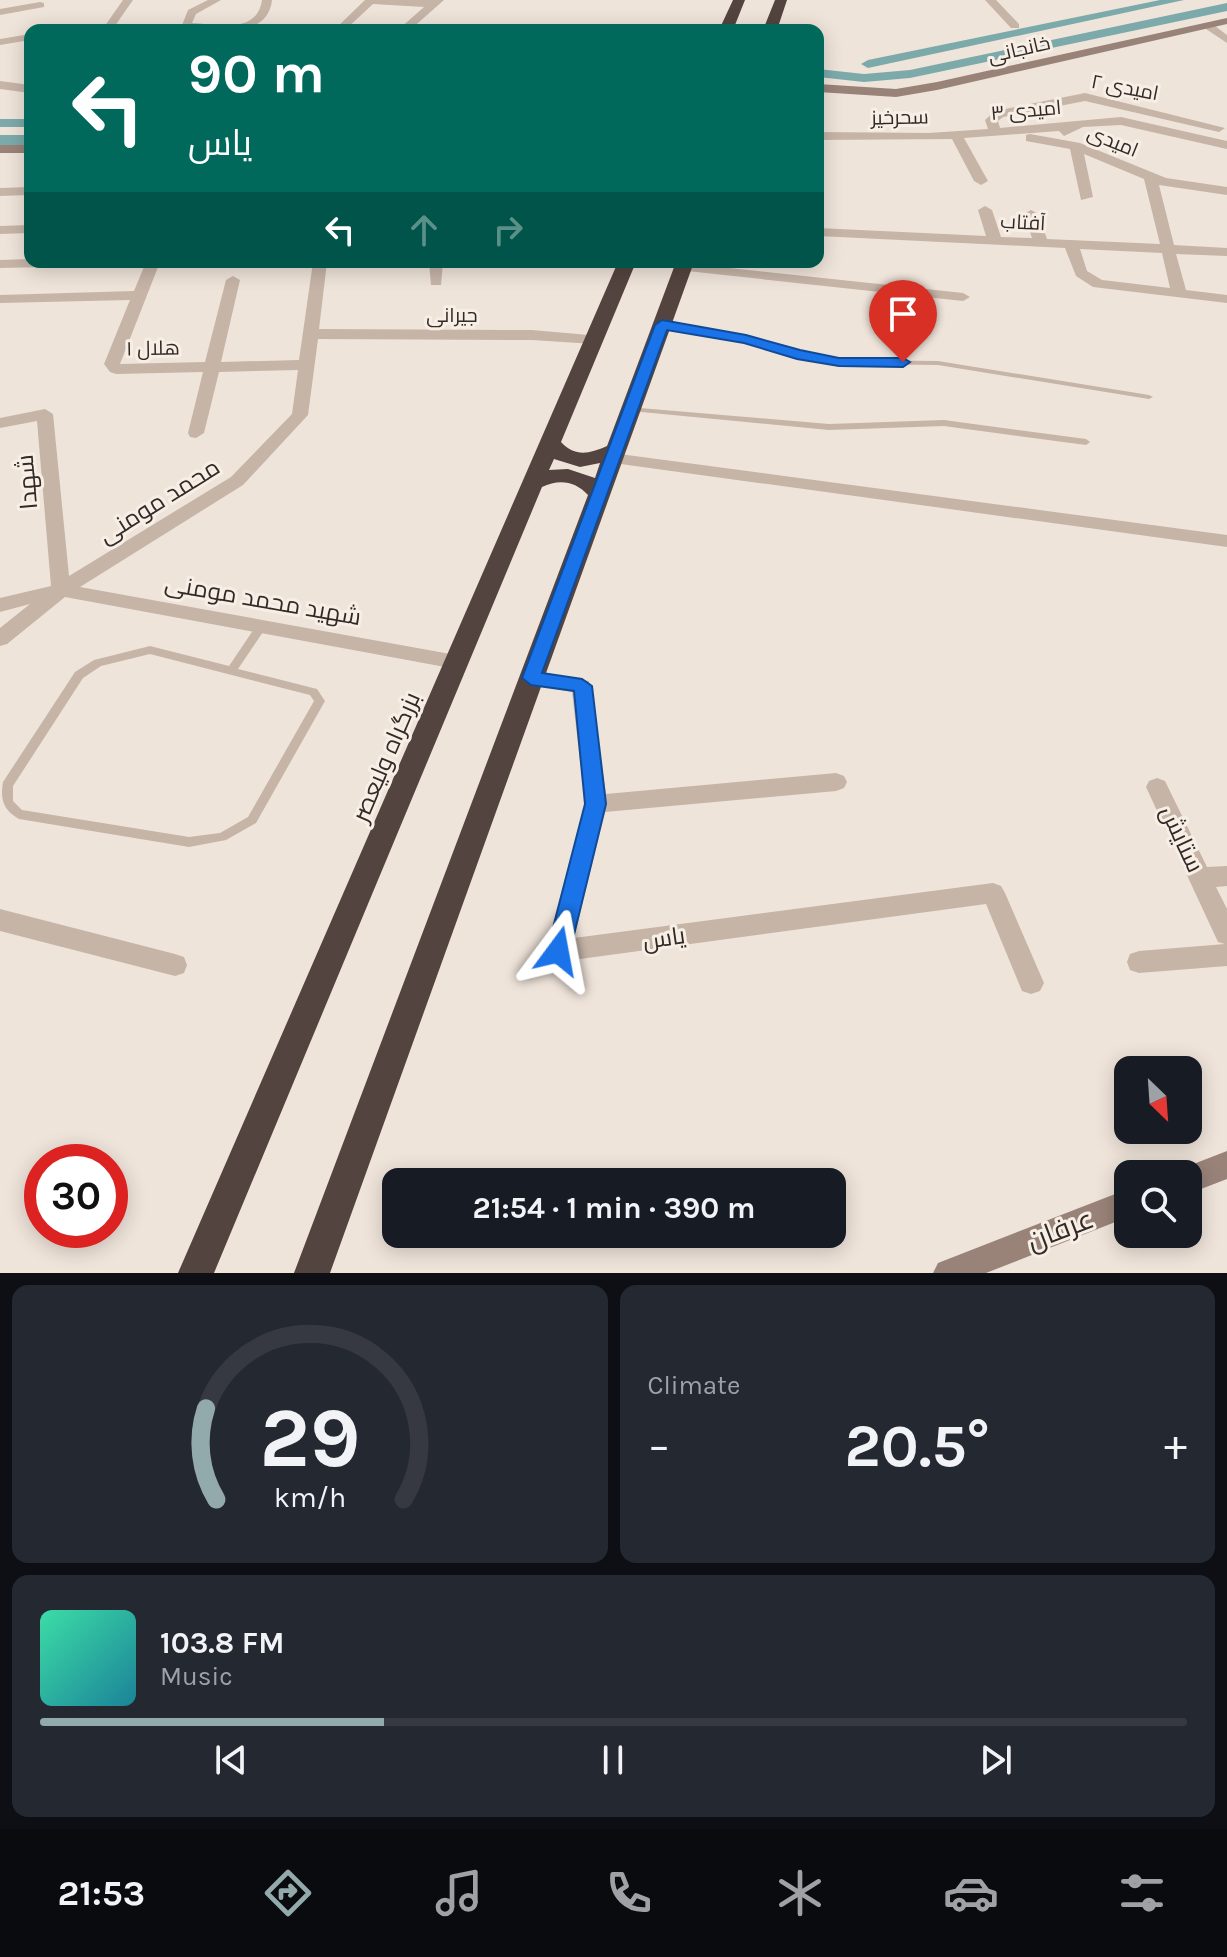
<!DOCTYPE html>
<meta charset="utf-8">
<style>
body{margin:0;font-family:Karla,Cairo,sans-serif;background:#242831;color:#f1f3f6;height:100vh;display:flex;flex-direction:column;font-size:30px;white-space:nowrap}
*{box-sizing:border-box;margin:0}
p{font-size:26px;color:#9ea1a6}
.icon{flex:none;width:44px;height:44px;fill:none;stroke:currentColor;stroke-width:2;stroke-linecap:round;stroke-linejoin:round}
.map{position:relative;height:1273px;overflow:hidden}
.panel{display:flex;flex-direction:column;gap:12px;padding:12px;background:#0d0f14;flex:1}
.panel>*{flex:none}
.hud{position:absolute;left:24px;top:24px;width:800px;height:244px;border-radius:16px;box-shadow:0 4px 20px #0003;background:#00695c;color:#fff;overflow:hidden}
.needle{width:52px;rotate:155deg}
.fabs{position:absolute;left:1114px;top:1056px;display:grid;gap:16px}
.fabs a{display:grid;place-items:center;width:88px;height:88px;border-radius:16px;background:#171b24;box-shadow:0 4px 20px #0003;font-size:40px}
.speed{position:absolute;left:24px;top:1144px;display:flex;gap:16px;font-size:40px;font-weight:700;text-align:center}
.speed>*{display:grid;place-content:center;width:104px;height:104px;border-radius:50%;background:#171b24;box-shadow:0 4px 20px #0003;line-height:1}
.speed .limit{border:12px solid #d22;background:#fff;color:#111}
.pin{position:absolute;display:grid;place-items:center;width:68px;height:68px;color:#fff;margin:-82px -34px;border-radius:50% 50% 50% 0;rotate:-45deg;box-shadow:0 0 8px #0007}
.pin .icon{rotate:45deg}
.me{position:absolute;width:88px;margin:-44px;rotate:13deg;stroke-linejoin:round;filter:drop-shadow(0 0 6px #0008)}
.turn{display:flex;align-items:center;gap:28px;height:168px;padding:0 32px;font-size:36px}
.turn .icon{width:104px;height:104px;stroke-width:2.5}
.turn b{display:block;font-size:56px;line-height:68px}
.lanes{display:flex;align-items:center;height:76px;padding:0 32px;background:#0003;justify-content:center;gap:40px;direction:ltr}
.lanes .off{opacity:.35}
.big{font-size:60px;font-weight:700;line-height:1.1}
.panel .widget{flex:1;display:flex;flex-direction:column;justify-content:center;gap:12px;min-width:0;padding:0 28px;border-radius:16px;background:#242831}
.panel .dial{align-items:center;gap:0}
.dial svg{height:208px;overflow:visible;fill:none;stroke:#363941;stroke-width:7;stroke-linecap:round;text-anchor:middle}
.dial text{fill:#f1f3f6;stroke:none}
.song{display:flex;align-items:center;gap:24px}
.cover{width:96px;height:96px;border-radius:12px;background:linear-gradient(135deg,hsl(160 70% 55%),hsl(190 70% 35%))}
.played{height:8px;border-radius:4px;background:linear-gradient(90deg,#93aaac 30%,#363941 30%)}
.keys{display:flex;justify-content:space-around;direction:ltr}
.heat{display:flex;justify-content:space-between;align-items:center;font-size:44px;direction:ltr}
.panel .tiles{flex:1;display:grid;gap:12px;grid-template-columns:1fr 1fr}
.widget:last-child{grid-column:span 2}
.trip{position:absolute;left:382px;top:1168px;width:464px;height:80px;border-radius:16px;background:#171b24;box-shadow:0 4px 20px #0003;font-weight:700;line-height:80px;text-align:center}
.tab-bar{display:flex;height:128px;justify-content:space-around;align-items:center;background:#090b0e;color:#9ea1a6}
.tab-bar .icon{width:56px;height:56px}
.tab-bar .selected{color:#93aaac}
.tab-bar b{font-size:36px;color:#f1f3f6}
.map>svg:first-child{display:block}
</style>
<div class="map">
<svg width="1227" height="1273" viewBox="0 0 1227 1273">
<rect width="100%" height="100%" fill="#efe4da"/>
<g fill="none" stroke-linecap="round" stroke-linejoin="round">
<g fill="#7caaaa" fill-rule="evenodd">
<polygon points="1160,0 1184,0 868,68 861,64 868,60"/>
<polygon points="1227,3 1227,11 910,78 864,82 818,77 818,69 864,74 910,70"/>
<rect x="0" y="119" width="30" height="8"/>
<rect x="0" y="135" width="30" height="10"/>
</g>
<g fill="#c6b4a7" fill-rule="evenodd">
<polygon points="659,323 746,337 798,352 839,360 938,361 1149,395 1153,397 1149,399 938,365 839,364 797,356 745,341 662,327 658,325"/>
<polygon points="628,407 829,424 944,420 1086,439 1090,442 1086,445 944,426 829,430 631,411 628,411"/>
<path d="M 262,622 L 267,626 L 238,669 L 317,689 L 325,701 L 256,823 L 226,840 L 189,847 L 19,819 C 3,810 0,799 3,782 L 75,672 L 94,660 L 150,646 L 229,666 L 258,623 ZM 150,654 L 310,695 L 314,701 L 248,817 L 220,833 L 189,837 L 22,810 L 13,801 L 13,786 L 83,678 L 101,666 Z"/>
</g>
<g fill="#c6b4a7" fill-rule="evenodd">
<polygon points="123,0 133,0 112,30 102,30"/>
<path d="M 208,0 L 221,0 L 196,14 L 192,23 C 217,24 257,35 262,0 L 272,0 C 268,40 211,33 181,28 L 188,10 Z"/>
<polygon points="365,0 444,0 410,30 398,30 424,7 373,4 345,30 334,30"/>
<polygon points="985,0 996,0 1019,24 1019,28 1011,28"/>
<polygon points="40,2 44,3 44,7 0,15 0,9"/>
<polygon points="1203,23 1211,23 1227,35 1227,43 1203,27"/>
<polygon points="30,34 30,40 0,45 0,39"/>
<polygon points="0,81 30,85 30,93 0,89"/>
<polygon points="1085,93 1225,128 1219,132 1085,101 1003,117 998,121 1000,128 1121,117 1227,141 1227,149 1121,125 1083,127 1064,136 1059,131 964,138 988,181 981,185 974,181 952,139 818,140 818,132 929,133 988,129 985,120 995,111"/>
<path d="M 1030,134 L 1080,143 L 1166,178 L 1227,187 L 1227,195 L 1159,185 L 1174,245 L 1227,248 L 1227,256 L 1176,254 L 1186,290 L 1227,295 L 1227,303 L 1093,287 L 1076,276 L 1065,248 L 818,236 L 818,228 L 986,236 L 978,210 L 985,206 L 992,210 L 1001,237 L 1032,238 L 1024,214 L 1031,210 L 1038,214 L 1047,239 L 1160,244 L 1144,179 L 1084,154 L 1093,197 L 1081,200 L 1070,149 L 1026,141 L 1026,135 ZM 1080,249 L 1162,253 L 1170,288 L 1102,280 L 1087,271 Z"/>
<polygon points="30,187 30,195 0,196 0,188"/>
<polygon points="30,225 30,233 0,234 0,226"/>
<polygon points="30,259 30,262 95,262 88,266 0,268 0,260"/>
<polygon points="146,262 160,262 120,364 205,362 226,280 233,276 240,280 221,362 299,360 313,262 327,262 319,329 532,330 600,336 600,342 594,344 532,340 318,339 308,415 243,485 80,587 456,655 463,657 466,662 463,667 456,669 65,597 7,644 0,646 0,628 30,604 0,612 0,598 51,586 37,421 0,428 0,418 45,409 53,414 69,576 231,477 292,414 298,370 219,372 204,433 196,438 190,437 188,433 203,372 116,374 110,372 104,364 130,300 0,303 0,295 134,291"/>
<polygon points="429,262 443,262 441,285 431,285"/>
<polygon points="683,263 963,293 970,297 963,301 678,270 676,267"/>
<polygon points="612,453 1227,535 1227,547 606,462 603,458 606,454"/>
<polygon points="531,670 589,681 606,794 836,773 844,776 847,782 844,788 836,791 605,812 574,938 993,883 1001,886 1005,893 1044,983 1040,991 1031,994 1022,991 986,904 558,962 549,959 546,951 585,804 572,692 524,683 521,678 524,673"/>
<polygon points="1157,778 1165,781 1207,867 1227,866 1227,886 1216,887 1227,909 1227,966 1139,973 1130,970 1127,962 1130,954 1139,951 1225,944 1218,942 1146,787 1149,781"/>
<polygon points="0,909 175,954 184,957 187,965 184,973 175,976 0,931"/>
</g>
<g fill="#998379" fill-rule="evenodd">
<polygon points="1227,18 1227,24 937,90 896,97 818,92 818,84 896,89 937,82"/>
<rect x="0" y="145" width="30" height="8"/>
<polygon points="1227,1151 1227,1179 1188,1194 1188,1174 1176,1174 1178,1170"/>
<polygon points="1128,1189 1128,1217 986,1273 933,1273 938,1263"/>
</g>
<g fill="#54443f" fill-rule="evenodd">
<polygon points="733,0 745,0 733,30 719,30"/>
<polygon points="775,0 787,0 777,30 763,30"/>
<path d="M 618,262 L 636,262 L 561,442 C 575,457 589,454 607,446 L 676,262 L 694,262 L 330,1273 L 294,1273 L 588,495 C 575,481 559,479 542,487 L 214,1273 L 178,1273 ZM 554,459 L 580,467 L 600,463 L 595,478 L 568,469 L 549,470 Z"/>
</g>
</g>
<polygon fill="#1a73e8" stroke="#114b97" stroke-width="2" points="662,320 746,335 800,350 839,358 903,358 910,362 903,367 839,366 797,359 744,343 667,330 542,673 582,679 592,686 606,804 570,951 566,958 558,961 550,958 547,951 585,804 574,691 531,685 522,678 655,325"/>
<g text-anchor="middle" stroke-width="6" stroke-linejoin="round" paint-order="stroke">
<g font-size="20" fill="#332a27" stroke="#f7efe6">
<text transform="translate(1019 49) rotate(-13)" y="7">خانجانی</text>
<text transform="translate(1125 87) rotate(11)" y="7">امیدی ۲</text>
<text transform="translate(1026 110) rotate(-5)" y="7">امیدی ۳</text>
<text transform="translate(900 117) rotate(-1)" y="7">سحرخیز</text>
<text transform="translate(1113 141) rotate(22)" y="7">امیدی</text>
<text transform="translate(1023 222) rotate(3)" y="7">آفتاب</text>
<text x="452" y="322">جیرانی</text>
<text transform="translate(153 348) rotate(-1)" y="7">هلال ۱</text>
</g>
<g font-size="24" fill="#332a27" stroke="#f7efe6">
<text transform="translate(27 482) rotate(-95)" y="8">شهدا</text>
<text transform="translate(159 501) rotate(-32)" y="8">محمد مومنی</text>
<text transform="translate(263 600) rotate(10)" y="8">شهید محمد مومنی</text>
<text transform="translate(386 757) rotate(-67)" y="8">بزرگراه ولیعصر</text>
<text transform="translate(1182 839) rotate(65)" y="8">ستایش</text>
<text transform="translate(664 938) rotate(-8)" y="8">یاس</text>
</g>
<g font-size="28" fill="#332a27" stroke="#f7efe6">
<text transform="translate(1060 1229) rotate(-21)" y="10">عرفان</text>
</g>
</g>
</svg>
<div class="fabs">
<a><svg class="needle" viewBox="-14 -14 28 28"><path d="M0-13l5 13h-10z" fill="#e53935"/><path d="M0 13l5-13h-10z" fill="#9ea1a6"/></svg></a>
<a><svg class="icon" aria-label="search" viewBox="0 0 24 24"><circle cx="10" cy="10" r="6"/><path d="M15 15l6 6"/></svg></a>
</div>
<div class="speed"><div class="limit">30</div></div>
<div class="pin" style="left:903px;top:362px;background:#d93025"><svg class="icon" aria-label="arrive" viewBox="0 0 24 24"><path d="M6 21V4h12l-3 4 3 4H6"/></svg></div>
<svg class="me" style="left:558px;top:951px" viewBox="-20 -20 40 40"><path d="M0-17L14 15 0 8-14 15z" fill="#1a73e8" stroke="#fff" stroke-width="4"/></svg>
<div class="trip">21:54 · 1 min · 390 m</div>
<div class="hud">
<div class="turn"><svg class="icon" aria-label="left" viewBox="0 0 24 24"><path d="M17 20v-9H6M10 6l-5 5 5 5"/></svg><div><b>90 m</b>یاس</div></div>
<div class="lanes"><svg class="icon" aria-label="left" viewBox="0 0 24 24"><path d="M17 20v-9H6M10 6l-5 5 5 5"/></svg><svg class="icon off" aria-label="ahead" viewBox="0 0 24 24"><path d="M12 20V5M6 11l6-6 6 6"/></svg><svg class="icon off" aria-label="right" viewBox="0 0 24 24"><path d="M7 20v-9h11M14 6l5 5-5 5"/></svg></div>
</div>
</div>
<section class="panel">
<div class="tiles">
<div class="widget dial"><svg viewBox="0 0 100 80">
<path d="M14 69A42 42 0 1 1 86 69"/>
<path d="M14 69A42 42 0 0 1 10 34" stroke="#93aaac"/>
<text x="50" y="56" font-size="32" font-weight="700">29</text>
<text x="50" y="72" font-size="11">km/h</text>
</svg></div>
<div class="widget"><p>Climate</p>
<div class="heat"><a>−</a><b class="big">20.5°</b><a>+</a></div>
</div>
<div class="widget">
<div class="song"><i class="cover"></i><div><b>103.8 FM</b><p>Music</p></div></div>
<div class="played"></div>
<div class="keys"><svg class="icon" aria-label="previous" viewBox="0 0 24 24"><path d="M18 5L8 12l10 7zM5 5v14"/></svg><svg class="icon" aria-label="pause" viewBox="0 0 24 24"><path d="M8 5v14M16 5v14"/></svg><svg class="icon" aria-label="next" viewBox="0 0 24 24"><path d="M6 5l10 7-10 7zM19 5v14"/></svg></div>
</div>
</div>
</section>
<nav class="tab-bar">
<b>21:53</b>
<svg class="icon selected" aria-label="directions" viewBox="0 0 24 24"><path d="M12 3l9 9-9 9-9-9zM9 14v-3h6M13 9l2 2-2 2"/></svg>
<svg class="icon" aria-label="music" viewBox="0 0 24 24"><path d="M9 18V5l10-2v13"/><circle cx="6" cy="18" r="3"/><circle cx="16" cy="16" r="3"/></svg>
<svg class="icon" aria-label="phone" viewBox="0 0 24 24"><path d="M5 4h4l2 5-3 2q2 4 5 5l2-3 5 2v4C11 20 4 13 5 4z"/></svg>
<svg class="icon" aria-label="climate" viewBox="0 0 24 24"><path d="M12 3v18M4 7l16 10M4 17L20 7"/></svg>
<svg class="icon" aria-label="car" viewBox="0 0 24 24"><path d="M5 17H2v-5l4-1 3-4h7l3 4 3 1v5h-3M9 17h6M6 11h13"/><circle cx="7" cy="17" r="2"/><circle cx="17" cy="17" r="2"/></svg>
<svg class="icon" aria-label="filters" viewBox="0 0 24 24"><path d="M4 7h16M4 17h16"/><circle cx="9" cy="7" r="2"/><circle cx="15" cy="17" r="2"/></svg>
</nav>
